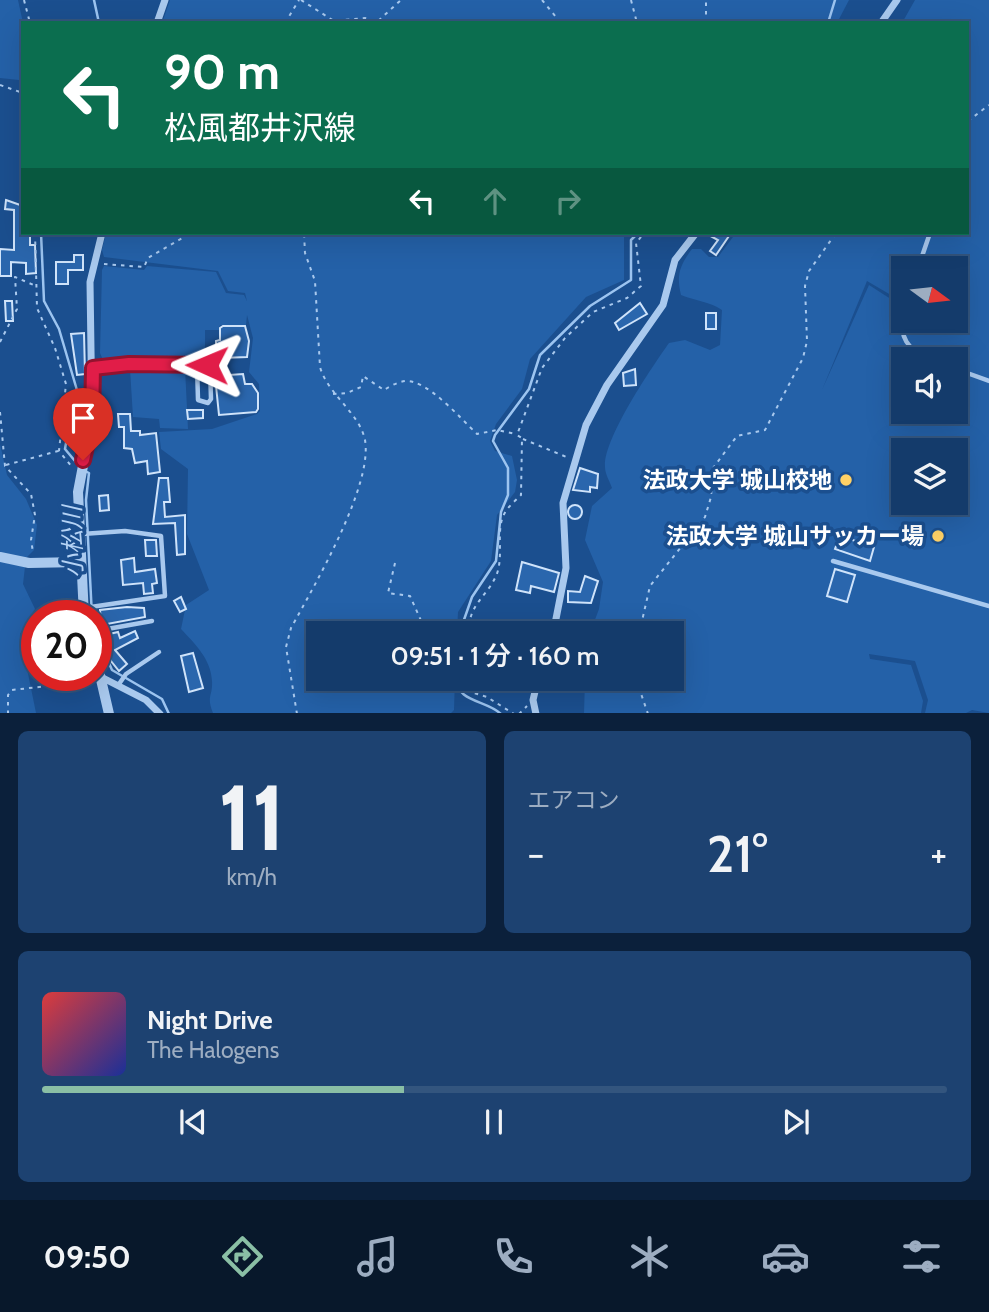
<!DOCTYPE html>
<html lang="ja">
<meta charset="utf-8">
<style>
body{margin:0;font-family:Cabin,"Noto Sans JP",sans-serif;background:#1d4271;color:#f1f3f6;height:100vh;display:flex;flex-direction:column;font-size:26px;white-space:nowrap}
*{box-sizing:border-box;margin:0}
p{font-size:23px;color:#9dadc1}
.icon{flex:none;width:38px;height:38px;fill:none;stroke:currentColor;stroke-width:2;stroke-linecap:round;stroke-linejoin:round}
.map{position:relative;height:713px;overflow:hidden}
.details{display:flex;flex-direction:column;gap:18px;padding:18px;background:#0b203b;flex:1}
.details>*{flex:none}
.hud{position:absolute;left:21px;top:21px;width:948px;height:214px;border-radius:0px;box-shadow:0 7px 28px #0002,0 0 0 2px #33557e;background:#0b6e4f;color:#fff;overflow:hidden}
.needle{width:46px;rotate:105deg}
.controls{position:absolute;left:891px;top:256px;display:grid;gap:14px}
.controls a{display:grid;place-items:center;width:77px;height:77px;border-radius:0px;background:#143b6b;box-shadow:0 7px 28px #0002,0 0 0 2px #33557e;font-size:35px}
.speed{position:absolute;left:21px;top:600px;display:flex;gap:14px;font-size:35px;font-weight:700;text-align:center}
.speed>*{display:grid;place-content:center;width:91px;height:91px;border-radius:50%;background:#143b6b;box-shadow:0 7px 28px #0002,0 0 0 2px #33557e;line-height:1}
.speed .limit{border:10px solid #d22;background:#fff;color:#111}
.pin{position:absolute;display:grid;place-items:center;width:60px;height:60px;color:#fff;margin:-72px -30px;border-radius:50% 50% 50% 0;rotate:-45deg;box-shadow:0 0 7px #0007}
.pin .icon{rotate:45deg}
.me{position:absolute;width:77px;margin:-38px;rotate:271deg;stroke-linejoin:round;filter:drop-shadow(0 0 5px #0008)}
.turn{display:flex;align-items:center;gap:24px;height:147px;padding:0 28px;font-size:32px}
.turn .icon{width:91px;height:91px;stroke-width:2.5}
.turn b{display:block;font-size:49px;line-height:60px}
.lanes{display:flex;align-items:center;height:66px;padding:0 28px;background:#0003;justify-content:center;gap:35px;direction:ltr}
.lanes .off{opacity:.35}
.big{font-size:52px;font-weight:600;line-height:1.1}
.details .widget{flex:1;display:flex;flex-direction:column;justify-content:center;gap:10px;min-width:0;padding:0 24px;border-radius:10px;background:#1d4271}
.details .dial{align-items:center;gap:0}
.dial b{font-size:91px;line-height:1}
.song{display:flex;align-items:center;gap:21px}
.cover{width:84px;height:84px;border-radius:10px;background:linear-gradient(135deg,hsl(0 70% 55%),hsl(230 70% 35%))}
.played{height:7px;border-radius:4px;background:linear-gradient(90deg,#8abfa5 40%,#33557e 40%)}
.keys{display:flex;justify-content:space-around;direction:ltr}
.heat{display:flex;justify-content:space-between;align-items:center;font-size:38px;direction:ltr}
.details .tiles{flex:1;display:grid;gap:18px;grid-template-columns:1fr 1fr}
.widget:last-child{grid-column:span 2}
.trip{position:absolute;left:306px;top:621px;width:378px;height:70px;border-radius:0px;background:#143b6b;box-shadow:0 7px 28px #0002,0 0 0 2px #33557e;font-weight:600;line-height:70px;text-align:center}
.tabs{display:flex;height:112px;justify-content:space-around;align-items:center;background:#08182b;color:#9dadc1}
.tabs .icon{width:49px;height:49px}
.tabs .on{color:#8abfa5}
.tabs b{font-size:32px;color:#f1f3f6}
.map>svg:first-child{display:block}
</style>
<div class="map">
<svg width="989" height="714" viewBox="0 0 989 714">
<rect width="100%" height="100%" fill="#1b4f8f"/>
<g fill="#2461a8" fill-rule="evenodd">
<polygon points="0,0 18,0 23,23 23,73 19,80 0,78"/>
<polygon points="170,0 849,0 837,23 162,23"/>
<path d="M 915,0 L 989,0 L 989,713 L 972,710 L 966,713 L 925,713 L 928,700 L 915,661 L 869,654 L 870,659 L 911,665 L 923,701 L 921,713 L 584,714 L 585,679 L 672,679 L 672,634 L 590,633 L 599,609 L 603,582 L 585,540 L 592,506 L 612,488 C 610,482 605,474 605,467 C 603,439 652,367 669,343 L 685,340 L 710,350 L 720,345 L 722,310 C 709,301 695,301 681,295 C 676,275 680,265 692,249 L 701,249 L 709,257 L 718,257 L 736,233 L 968,233 L 968,23 L 902,23 ZM 903,268 L 956,268 L 956,320 L 903,320 L 903,287 L 897,303 L 869,285 L 822,390 L 867,281 L 896,298 L 903,282 ZM 903,359 L 956,359 L 956,411 L 903,411 ZM 903,450 L 956,450 L 956,502 L 903,502 Z"/>
<path d="M 106,233 L 624,233 L 624,280 L 586,297 L 530,359 L 522,389 L 496,424 L 490,441 L 495,451 L 512,456 L 517,480 L 515,492 L 497,515 L 491,561 L 458,612 L 457,633 L 318,634 L 318,679 L 455,679 L 454,710 L 451,713 L 213,713 C 206,696 213,696 212,681 C 211,659 195,644 181,629 L 186,605 L 209,590 L 187,534 L 188,469 L 161,449 L 159,432 L 212,429 L 257,414 L 260,411 L 259,384 L 249,372 L 253,338 L 247,315 L 246,325 L 220,325 L 219,330 L 205,330 L 205,359 L 103,360 L 100,353 L 102,270 L 104,266 L 144,270 L 147,266 L 216,272 L 226,293 L 244,295 L 247,301 L 245,293 L 228,291 L 218,271 L 104,257 L 102,250 Z"/>
<polygon points="185,368 188,429 160,428 159,419 133,417 130,369"/>
<polygon points="0,444 7,475 26,499 37,525 34,550 26,558 23,584 35,609 20,634 36,713 0,713"/>
</g>
<g fill="none" stroke-linecap="round" stroke-linejoin="round">
<g stroke="#9cc4f0" stroke-width="2.5">
<polyline points="94,0 99,23"/>
<polyline points="828,23 835,0"/>
<polyline points="41,233 44,301 59,329 79,397 71,414 65,449 80,467"/>
<polyline points="85,471 89,473 86,500 92,616"/>
<polyline points="96,633 112,670 162,699 169,714"/>
<polyline points="459,634 472,597 496,561 501,512 508,495 508,468 493,441 495,435 529,389 540,355 590,306 631,280 631,240 638,233"/>
<path d="M 457,679 C 456,702 486,700 501,714"/>
</g>
</g>
<g fill="#2a66ad" stroke="#cfe3fa" stroke-width="2">
<polygon points="6,200 23,206 23,235 30,236 30,245 35,245 36,273 26,274 26,263 11,262 11,276 0,276 0,249 14,250 14,210 5,209"/>
<polygon points="705,233 731,233 716,255 710,251 718,240"/>
<polygon points="74,255 83,255 83,270 68,270 68,284 56,284 56,262 74,262"/>
<polygon points="5,301 12,301 13,321 6,321"/>
<polygon points="640,303 647,314 619,330 615,323"/>
<rect x="706" y="313" width="10" height="16"/>
<polygon points="223,326 245,326 249,341 247,357 221,358 221,350 216,350 216,341 220,340 220,328"/>
<polygon points="84,333 85,374 77,375 71,334"/>
<polygon points="635,369 636,385 624,386 623,373"/>
<polygon points="243,374 245,384 252,384 258,393 258,409 256,412 219,415 215,376"/>
<polygon points="187,410 203,410 203,418 188,419"/>
<polygon points="118,414 130,414 131,431 140,431 140,435 156,433 160,472 148,474 147,461 135,463 132,449 124,448 124,427 119,427"/>
<polygon points="580,468 598,474 597,488 590,487 590,492 573,490"/>
<polygon points="159,478 168,478 170,502 164,502 165,517 185,515 185,554 177,555 175,523 153,524"/>
<polygon points="108,495 109,510 100,511 99,496"/>
<circle cx="575" cy="512" r="7"/>
<polygon points="840,536 874,547 870,561 835,549"/>
<polygon points="145,540 156,540 157,556 146,556"/>
<polygon points="134,558 135,572 155,569 157,583 152,584 153,593 144,594 143,583 123,585 121,560"/>
<polygon points="522,562 559,573 554,592 531,586 530,593 516,590"/>
<polygon points="835,569 855,575 847,602 827,596"/>
<polygon points="585,576 598,581 591,603 568,602 568,591 580,592"/>
<polygon points="181,597 186,609 180,612 174,601"/>
<polygon points="127,607 144,608 145,617 107,624 101,622 100,610"/>
<polygon points="135,631 138,638 115,650 127,664 119,671 111,661 105,635 118,632 120,638"/>
<polygon points="193,653 203,688 189,692 181,656"/>
<polygon points="544,679 569,679 569,685 543,683"/>
</g>
<g fill="none" stroke-linecap="round" stroke-linejoin="round">
<g stroke="#a9c9ee" stroke-width="2" stroke-dasharray="3.5 5" stroke-linecap="butt">
<polyline points="24,0 30,23"/>
<polyline points="301,0 334,21 365,18 377,22 401,0"/>
<polyline points="542,0 561,23"/>
<polyline points="631,0 637,23"/>
<polyline points="285,23 299,0"/>
<polyline points="706,23 706,0"/>
<polyline points="0,85 23,93"/>
<polyline points="968,121 989,105"/>
<polyline points="23,123 20,153 23,157"/>
<polyline points="35,233 37,308 55,348 66,384 59,451 72,467"/>
<polyline points="104,264 144,267 148,258 191,233"/>
<polyline points="0,342 17,309 15,277 36,286"/>
<path d="M 333,394 L 347,393 L 361,387 L 363,376 L 384,390 C 390,386 398,382 405,381 C 427,379 461,419 477,434 L 497,430 L 516,434"/>
<polyline points="0,412 5,466 31,494 35,515 31,540 33,552"/>
<polyline points="523,439 569,458"/>
<polyline points="6,465 58,451"/>
<polyline points="395,563 388,593 410,596 427,634"/>
<polyline points="454,634 466,631"/>
<path d="M 468,634 C 469,603 486,598 496,576 C 505,556 494,528 506,511 C 510,505 516,500 521,495 L 522,438 L 517,435 L 542,368 L 565,338 L 593,312 L 627,298 L 641,286 L 636,243 L 644,233"/>
<polyline points="639,634 650,586 705,517 711,497 713,468 737,436 765,430 803,358 807,341 805,286 809,271 836,233"/>
<polyline points="470,679 471,692 487,697 514,714"/>
<polyline points="636,679 648,714"/>
<polyline points="8,714 8,695 12,690 92,681"/>
<path d="M 297,714 L 286,647 L 291,628 C 314,586 373,486 365,440 C 359,412 328,395 320,367 L 315,281 L 305,253 L 304,233"/>
<polyline points="519,714 527,706"/>
</g>
<g stroke="#a9c9ee" stroke-width="4.5">
<polyline points="918,268 930,233"/>
<path d="M 903,313 C 899,337 907,350 930,359"/>
<polyline points="93,368 129,364 197,365 207,365 210,368 211,399 208,403 198,400 197,365"/>
<polyline points="956,369 989,381"/>
<polyline points="82,534 125,531 161,536 165,596 84,608"/>
<polyline points="833,561 989,606"/>
<polyline points="96,631 152,621"/>
<polyline points="119,684 126,674 159,652"/>
</g>
<g stroke="#a9c9ee" stroke-width="7">
<polyline points="157,23 165,0"/>
<polyline points="881,23 897,0"/>
<polyline points="92,419 90,282 102,233"/>
<polyline points="553,634 566,568 563,503 586,425 607,385 663,305 675,260 696,233"/>
<polyline points="103,678 146,700 160,714"/>
<polyline points="536,714 533,700 538,679"/>
</g>
<g stroke="#a9c9ee" stroke-width="10">
<polyline points="0,557 29,563 80,562"/>
<polyline points="84,616 78,492 92,419"/>
<polyline points="96,658 109,714"/>
</g>
</g>
<g fill="none" stroke-linecap="round" stroke-linejoin="round">
<g stroke="#92132f" stroke-width="18">
<polyline id="route" points="83,460 92,419 93,368 129,364 207,365"/>
</g>
<use href="#route" stroke="#e11d48" stroke-width="12"/>
</g>
<g fill="#ffd166" stroke="#1b4f8f" stroke-width="2.5">
<circle cx="846" cy="480" r="7"/>
<circle cx="938" cy="536" r="7"/>
</g>
<g text-anchor="middle" stroke-width="7" stroke-linejoin="round" paint-order="stroke">
<g font-size="23" font-weight="bold" fill="#fff" stroke="#1b4f8f" text-anchor="end">
<text x="832" y="488">法政大学 城山校地</text>
<text x="924" y="544">法政大学 城山サッカー場</text>
</g>
<g font-size="24" font-style="italic" fill="#b5d3f5" stroke="#1b4f8f">
<text transform="translate(73 542) rotate(-91)" y="8">小松川</text>
</g>
</g>
</svg>
<div class="controls">
<a><svg class="needle" viewBox="-14 -14 28 28"><path d="M0-13l5 13h-10z" fill="#e53935"/><path d="M0 13l5-13h-10z" fill="#9dadc1"/></svg></a>
<a><svg class="icon" aria-label="sound" viewBox="0 0 24 24"><path d="M4 9h4l5-4v14l-5-4H4zM17 9q2 3 0 6"/></svg></a>
<a><svg class="icon" aria-label="layers" viewBox="0 0 24 24"><path d="M12 4l9 5-9 5-9-5zM3 14l9 5 9-5"/></svg></a>
</div>
<div class="speed"><div class="limit">20</div></div>
<div class="pin" style="left:83px;top:460px;background:#d93025"><svg class="icon" aria-label="arrive" viewBox="0 0 24 24"><path d="M6 21V4h12l-3 4 3 4H6"/></svg></div>
<svg class="me" style="left:207px;top:365px" viewBox="-20 -20 40 40"><path d="M0-17L14 15 0 8-14 15z" fill="#e11d48" stroke="#fff" stroke-width="4"/></svg>
<div class="trip">09:51 · 1 分 · 160 m</div>
<div class="hud">
<div class="turn"><svg class="icon" aria-label="left" viewBox="0 0 24 24"><path d="M17 20v-9H6M10 6l-5 5 5 5"/></svg><div><b>90 m</b>松風都井沢線</div></div>
<div class="lanes"><svg class="icon" aria-label="left" viewBox="0 0 24 24"><path d="M17 20v-9H6M10 6l-5 5 5 5"/></svg><svg class="icon off" aria-label="ahead" viewBox="0 0 24 24"><path d="M12 20V5M6 11l6-6 6 6"/></svg><svg class="icon off" aria-label="right" viewBox="0 0 24 24"><path d="M7 20v-9h11M14 6l5 5-5 5"/></svg></div>
</div>
</div>
<section class="details">
<div class="tiles">
<div class="widget dial"><b>11</b><p>km/h</p></div>
<div class="widget"><p>エアコン</p>
<div class="heat"><a>−</a><b class="big">21°</b><a>+</a></div>
</div>
<div class="widget">
<div class="song"><i class="cover"></i><div><b>Night Drive</b><p>The Halogens</p></div></div>
<div class="played"></div>
<div class="keys"><svg class="icon" aria-label="previous" viewBox="0 0 24 24"><path d="M18 5L8 12l10 7zM5 5v14"/></svg><svg class="icon" aria-label="pause" viewBox="0 0 24 24"><path d="M8 5v14M16 5v14"/></svg><svg class="icon" aria-label="next" viewBox="0 0 24 24"><path d="M6 5l10 7-10 7zM19 5v14"/></svg></div>
</div>
</div>
</section>
<nav class="tabs">
<b>09:50</b>
<svg class="icon on" aria-label="directions" viewBox="0 0 24 24"><path d="M12 3l9 9-9 9-9-9zM9 14v-3h6M13 9l2 2-2 2"/></svg>
<svg class="icon" aria-label="music" viewBox="0 0 24 24"><path d="M9 18V5l10-2v13"/><circle cx="6" cy="18" r="3"/><circle cx="16" cy="16" r="3"/></svg>
<svg class="icon" aria-label="phone" viewBox="0 0 24 24"><path d="M5 4h4l2 5-3 2q2 4 5 5l2-3 5 2v4C11 20 4 13 5 4z"/></svg>
<svg class="icon" aria-label="climate" viewBox="0 0 24 24"><path d="M12 3v18M4 7l16 10M4 17L20 7"/></svg>
<svg class="icon" aria-label="car" viewBox="0 0 24 24"><path d="M5 17H2v-5l4-1 3-4h7l3 4 3 1v5h-3M9 17h6M6 11h13"/><circle cx="7" cy="17" r="2"/><circle cx="17" cy="17" r="2"/></svg>
<svg class="icon" aria-label="filters" viewBox="0 0 24 24"><path d="M4 7h16M4 17h16"/><circle cx="9" cy="7" r="2"/><circle cx="15" cy="17" r="2"/></svg>
</nav>
